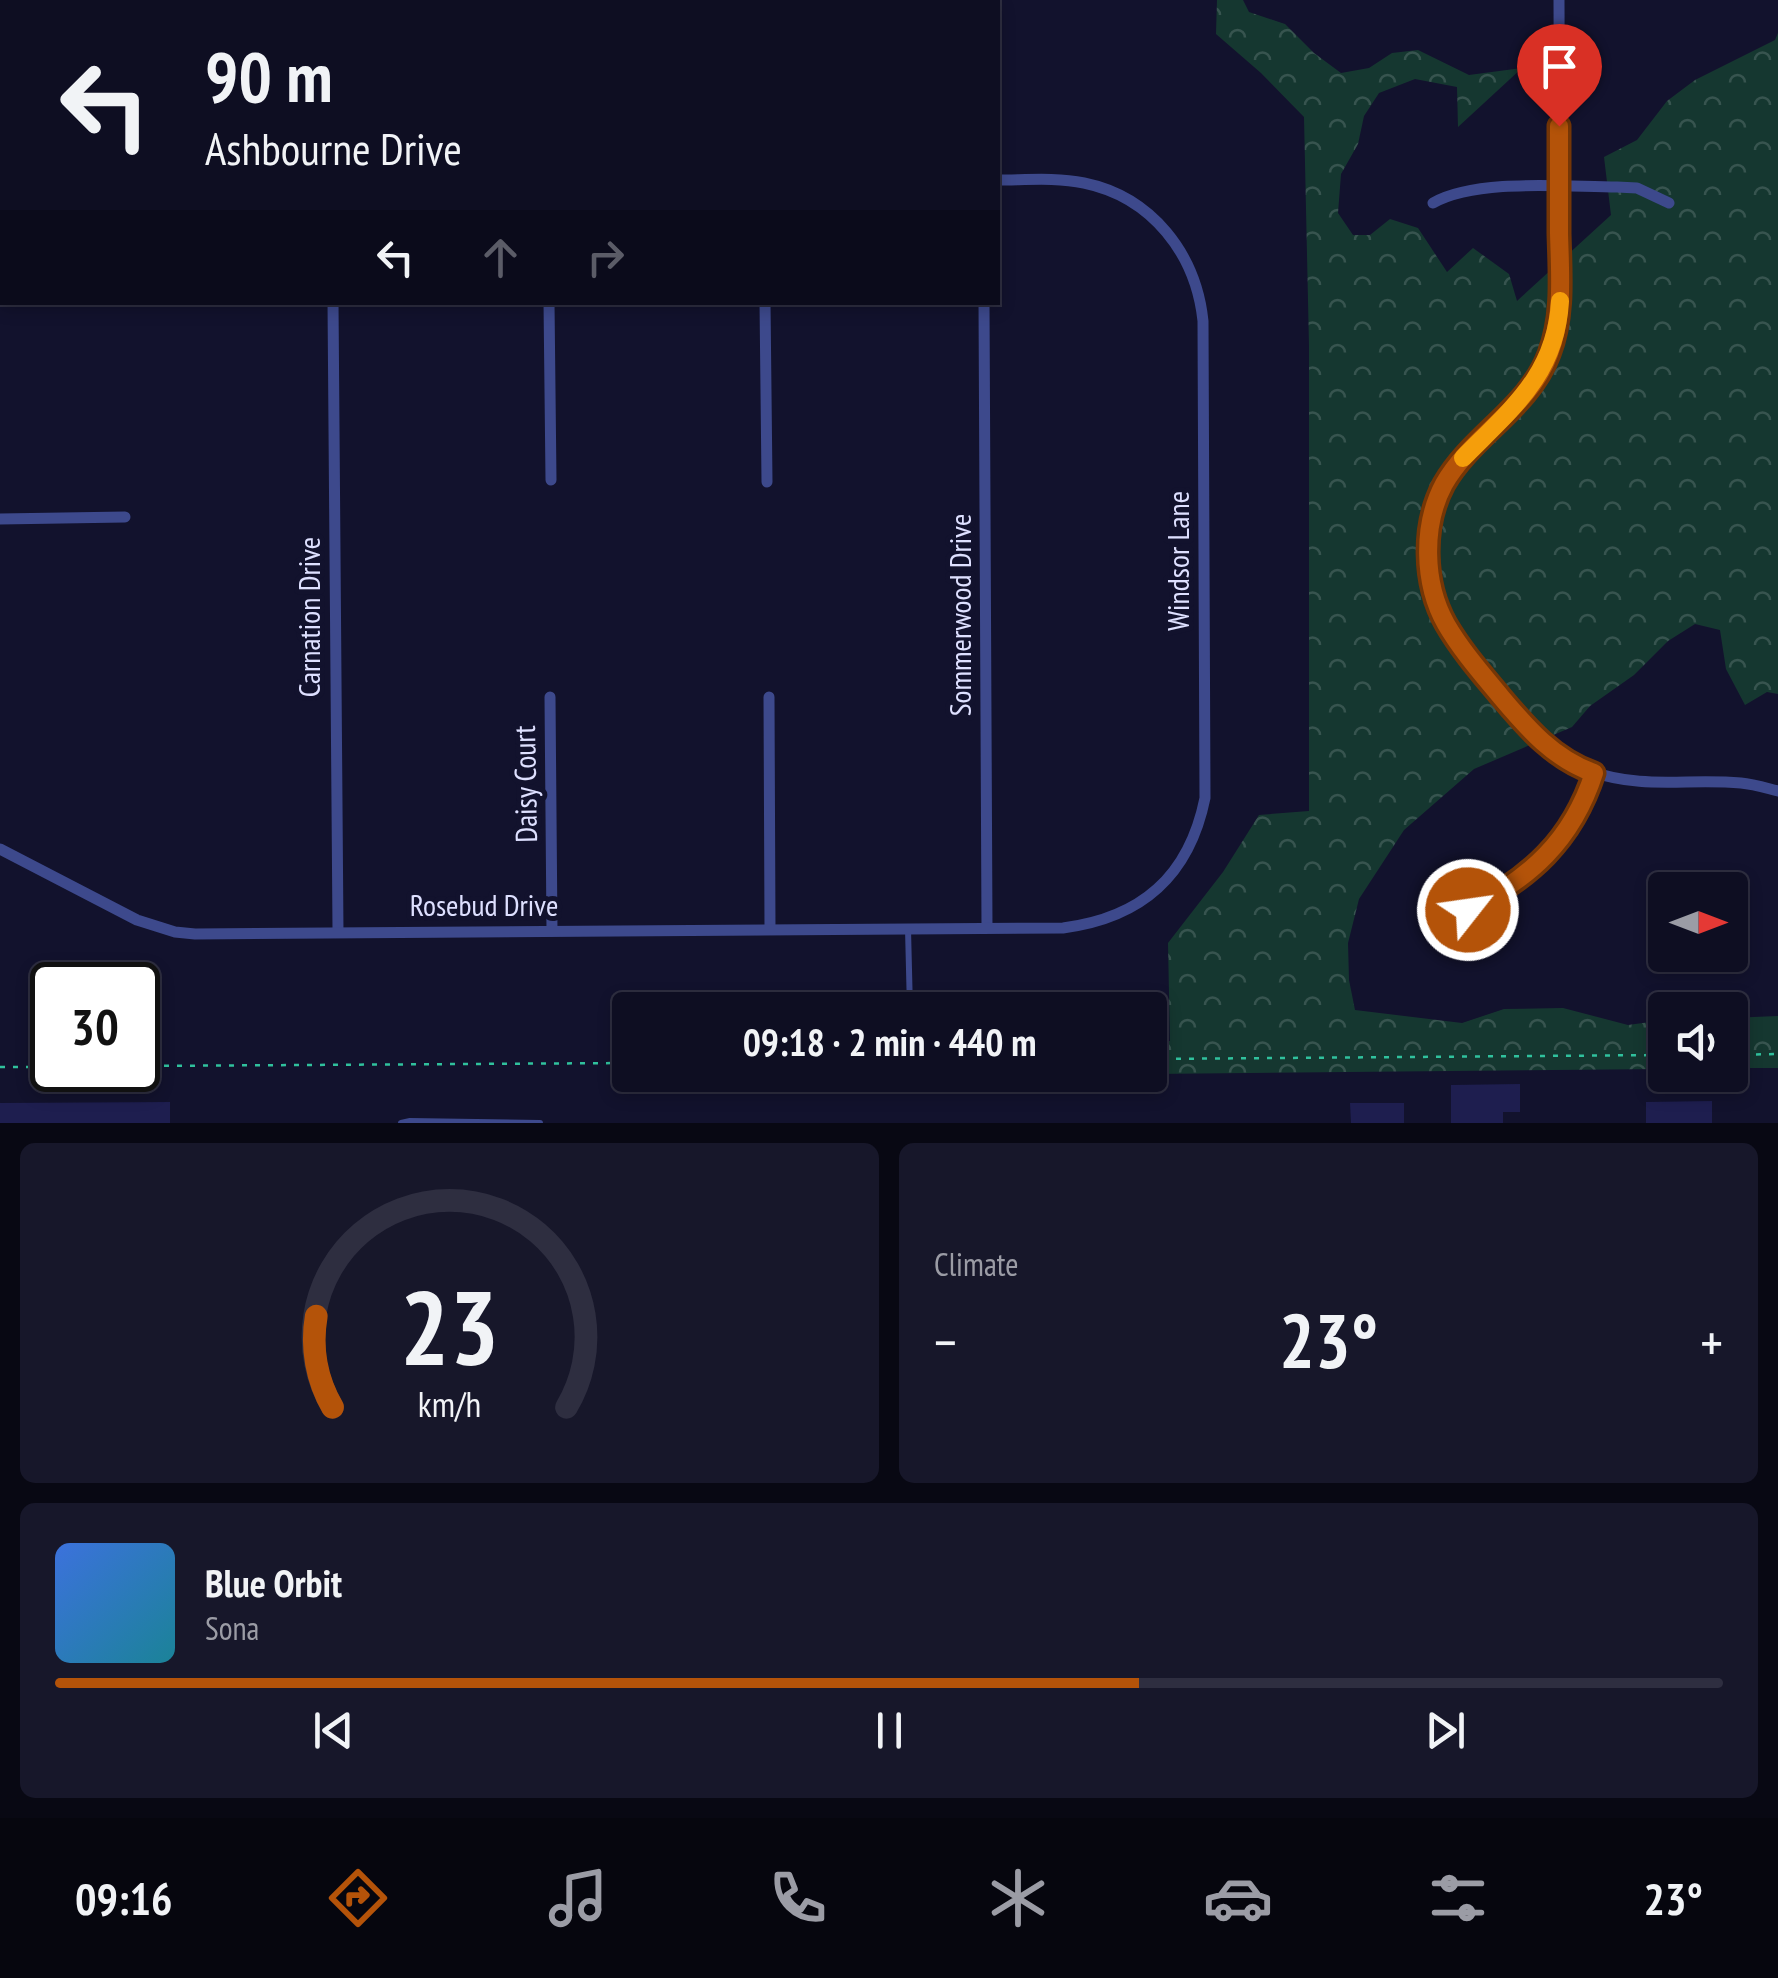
<!DOCTYPE html>
<meta charset="utf-8">
<style>
body{margin:0;font-family:"PT Sans Narrow",sans-serif;background:#17172a;color:#f1f3f6;height:100vh;display:flex;flex-direction:column;font-size:38px;white-space:nowrap}
*{box-sizing:border-box;margin:0}
p{font-size:32px;color:#9b9ca5}
.icon{flex:none;width:55px;height:55px;fill:none;stroke:currentColor;stroke-width:2;stroke-linecap:round;stroke-linejoin:round}
.map{position:relative;height:1123px;overflow:hidden}
.panel{display:flex;flex-direction:column;gap:20px;padding:20px;background:#080813;flex:1}
.panel>*{flex:none}
.top-card{position:absolute;left:0px;top:0px;width:1000px;height:305px;box-shadow:0 5px 15px #0003,0 0 0 2px #2e2e40;background:#0e0e22;color:#f1f3f6;overflow:hidden}
.needle{width:65px;rotate:90deg}
.controls{position:absolute;left:1648px;top:872px;display:grid;gap:20px}
.controls a{display:grid;place-items:center;width:100px;height:100px;border-radius:10px;background:#0e0e22;box-shadow:0 5px 15px #0003,0 0 0 2px #2e2e40;font-size:50px}
.speed{position:absolute;left:30px;top:962px;display:flex;gap:20px;font-size:50px;font-weight:700;text-align:center}
.speed>*{display:grid;place-content:center;width:130px;height:130px;border-radius:50%;background:#0e0e22;box-shadow:0 5px 15px #0003,0 0 0 2px #2e2e40;line-height:1}
.speed .limit{border:5px solid #111;border-radius:15px;background:#fff;color:#111}
.pin{position:absolute;display:grid;place-items:center;width:85px;height:85px;color:#fff;margin:-102px -42px;border-radius:50% 50% 50% 0;rotate:-45deg;box-shadow:0 0 10px #0007}
.pin .icon{rotate:45deg}
.me{position:absolute;width:110px;margin:-55px;rotate:60deg;stroke-linejoin:round;filter:drop-shadow(0 0 8px #0008)}
.turn{display:flex;align-items:center;gap:35px;height:210px;padding:0 40px;font-size:45px}
.turn .icon{width:130px;height:130px;stroke-width:2.5}
.turn b{display:block;font-size:70px;line-height:85px}
.lanes{display:flex;align-items:center;height:95px;padding:0 40px;background:#0003;justify-content:center;gap:50px;direction:ltr}
.lanes .off{opacity:.35}
.big{font-size:75px;font-weight:700;line-height:1.1}
.panel .card{flex:1;display:flex;flex-direction:column;justify-content:center;gap:15px;min-width:0;padding:0 35px;border-radius:15px;background:#17172a}
.panel .dial{align-items:center;gap:0}
.dial svg{height:260px;overflow:visible;fill:none;stroke:#2e2e40;stroke-width:7;stroke-linecap:round;text-anchor:middle}
.dial text{fill:#f1f3f6;stroke:none}
.song{display:flex;align-items:center;gap:30px}
.cover{width:120px;height:120px;border-radius:15px;background:linear-gradient(135deg,hsl(220 70% 55%),hsl(190 70% 35%))}
.played{height:10px;border-radius:5px;background:linear-gradient(90deg,#b45309 65%,#2e2e40 65%)}
.keys{display:flex;justify-content:space-around;direction:ltr}
.heat{display:flex;justify-content:space-between;align-items:center;font-size:55px;direction:ltr}
.panel .tiles{flex:1;display:grid;gap:20px;grid-template-columns:1fr 1fr}
.card:last-child{grid-column:span 2}
.trip{position:absolute;left:612px;top:992px;width:555px;height:100px;border-radius:10px;background:#0e0e22;box-shadow:0 5px 15px #0003,0 0 0 2px #2e2e40;font-weight:700;line-height:100px;text-align:center}
.tab-bar{display:flex;height:160px;justify-content:space-around;align-items:center;background:#06060e;color:#9b9ca5}
.tab-bar .icon{width:70px;height:70px}
.tab-bar .on{color:#b45309}
.tab-bar b{font-size:45px;color:#f1f3f6}
.map>svg:first-child{display:block}
</style>
<div class="map">
<svg width="1778" height="1123" viewBox="0 0 1778 1123">
<defs>
<pattern id="forest-crowns" width="20" height="18" patternUnits="userSpaceOnUse" patternTransform="scale(2.5)"><rect width="20" height="18" fill="#153730"/><path d="M2 6a3 3 0 1 1 6 0M12 15a3 3 0 1 1 6 0" fill="none" stroke="#37544f"/></pattern>
</defs>
<rect width="100%" height="100%" fill="#12122d"/>
<g fill="url(#forest-crowns)">
<polygon points="1217,0 1243,0 1249,12 1285,24 1314,53 1341,73 1369,68 1392,53 1418,50 1469,75 1522,68 1458,127 1457,87 1415,79 1379,93 1364,116 1358,144 1341,174 1338,213 1353,235 1370,235 1390,219 1418,228 1447,272 1473,248 1509,274 1517,301 1611,215 1604,157 1637,140 1667,101 1695,80 1775,40 1778,33 1778,694 1767,692 1745,705 1726,669 1720,630 1695,624 1668,641 1634,675 1590,706 1572,727 1474,769 1404,830 1359,899 1348,943 1349,980 1355,1010 1462,1023 1504,1009 1563,1008 1628,1025 1665,1020 1665,1069 1150,1074 1150,1042 1170,1041 1168,943 1223,872 1259,815 1309,811 1309,345 1304,117 1261,73 1216,34"/>
<polygon points="1778,1016 1778,1068 1730,1068 1730,1018"/>
</g>
<g fill="#1e1e4f">
<polygon points="1520,1084 1520,1112 1503,1112 1503,1123 1451,1123 1451,1085"/>
<polygon points="1712,1101 1712,1123 1646,1123 1646,1102"/>
<polygon points="170,1102 170,1123 0,1123 0,1103"/>
<polygon points="1350,1103 1404,1103 1404,1123 1351,1123"/>
</g>
<g fill="none" stroke-linecap="round" stroke-linejoin="round">
<g stroke="#30c19d" stroke-width="2.5" stroke-dasharray="5 8" stroke-linecap="butt">
<polyline points="1730,1055 1778,1054"/>
<polyline points="1150,1059 1665,1055"/>
<polyline points="138,1066 630,1063"/>
<polyline points="0,1067 52,1067"/>
</g>
<g stroke="#3d498c" stroke-width="6">
<polyline points="299,2 301,0"/>
<polyline points="908,929 910,1010"/>
<polyline points="401,1123 410,1121 540,1123"/>
</g>
<g stroke="#3d498c" stroke-width="11">
<polyline points="117,0 117,2"/>
<polyline points="966,0 967,2"/>
<path d="M 1559,0 L 1560,296 C 1556,363 1532,388 1487,433 C 1475,446 1461,458 1451,473 C 1423,516 1422,572 1443,619 C 1456,648 1482,675 1502,699 C 1527,728 1552,759 1589,771 C 1645,790 1686,778 1741,783 C 1753,784 1766,788 1778,791"/>
<path d="M 1433,203 C 1477,178 1566,187 1617,187 L 1637,188 L 1669,203"/>
<polyline points="0,214 2,214"/>
<polyline points="333,302 338,931"/>
<polyline points="549,302 551,480"/>
<polyline points="765,302 767,482"/>
<polyline points="984,302 987,927"/>
<polyline points="0,519 125,517"/>
<polyline points="550,697 552,931"/>
<polyline points="769,697 770,929"/>
<path d="M 0,849 L 137,920 L 175,932 L 195,934 L 1063,928 C 1141,918 1189,877 1205,798 L 1203,321 C 1196,254 1152,197 1084,183 C 1056,177 1025,180 998,180"/>
<path d="M 1468,910 C 1530,878 1572,841 1594,773"/>
</g>
</g>
<g fill="none" stroke-linecap="round" stroke-linejoin="round">
<g stroke="#753606" stroke-width="25">
<path id="route" d="M 1468,910 C 1530,878 1572,841 1594,773 C 1554,759 1528,729 1501,697 C 1482,674 1461,650 1446,624 C 1423,583 1422,525 1444,484 C 1472,435 1529,408 1549,354 C 1564,315 1560,274 1559,233 C 1559,197 1559,162 1559,126"/>
</g>
<use href="#route" stroke="#b45309" stroke-width="18"/>
<path stroke="#f59e0b" stroke-width="18" d="M 1463,458 C 1511,409 1556,375 1560,301"/>
</g>
<g text-anchor="middle" stroke-width="10" stroke-linejoin="round" paint-order="stroke">
<g font-size="30" fill="#dee0ff" stroke="#12122d">
<text transform="translate(1179 561) rotate(-90)" y="10">Windsor Lane</text>
<text transform="translate(961 615) rotate(-90)" y="10">Sommerwood Drive</text>
<text transform="translate(310 617) rotate(-90)" y="10">Carnation Drive</text>
<text transform="translate(526 784) rotate(-91)" y="10">Daisy Court</text>
<text x="484" y="916">Rosebud Drive</text>
</g>
</g>
</svg>
<div class="controls">
<a><svg class="needle" viewBox="-14 -14 28 28"><path d="M0-13l5 13h-10z" fill="#e53935"/><path d="M0 13l5-13h-10z" fill="#9b9ca5"/></svg></a>
<a><svg class="icon" aria-label="sound" viewBox="0 0 24 24"><path d="M4 9h4l5-4v14l-5-4H4zM17 9q2 3 0 6"/></svg></a>
</div>
<div class="speed"><div class="limit">30</div></div>
<div class="pin" style="left:1559px;top:126px;background:#d93025"><svg class="icon" aria-label="arrive" viewBox="0 0 24 24"><path d="M6 21V4h12l-3 4 3 4H6"/></svg></div>
<svg class="me" style="left:1468px;top:910px" viewBox="-20 -20 40 40"><circle r="17" fill="#b45309" stroke="#fff" stroke-width="3"/><path d="M0-11L8 9 0 5-8 9z" fill="#fff"/></svg>
<div class="trip">09:18 · 2 min · 440 m</div>
<div class="top-card">
<div class="turn"><svg class="icon" aria-label="left" viewBox="0 0 24 24"><path d="M17 20v-9H6M10 6l-5 5 5 5"/></svg><div><b>90 m</b>Ashbourne Drive</div></div>
<div class="lanes"><svg class="icon" aria-label="left" viewBox="0 0 24 24"><path d="M17 20v-9H6M10 6l-5 5 5 5"/></svg><svg class="icon off" aria-label="ahead" viewBox="0 0 24 24"><path d="M12 20V5M6 11l6-6 6 6"/></svg><svg class="icon off" aria-label="right" viewBox="0 0 24 24"><path d="M7 20v-9h11M14 6l5 5-5 5"/></svg></div>
</div>
</div>
<section class="panel">
<div class="tiles">
<div class="card dial"><svg viewBox="0 0 100 80">
<path d="M14 69A42 42 0 1 1 86 69"/>
<path d="M14 69A42 42 0 0 1 9 41" stroke="#b45309"/>
<text x="50" y="56" font-size="32" font-weight="700">23</text>
<text x="50" y="72" font-size="11">km/h</text>
</svg></div>
<div class="card"><p>Climate</p>
<div class="heat"><a>−</a><b class="big">23°</b><a>+</a></div>
</div>
<div class="card">
<div class="song"><i class="cover"></i><div><b>Blue Orbit</b><p>Sona</p></div></div>
<div class="played"></div>
<div class="keys"><svg class="icon" aria-label="previous" viewBox="0 0 24 24"><path d="M18 5L8 12l10 7zM5 5v14"/></svg><svg class="icon" aria-label="pause" viewBox="0 0 24 24"><path d="M8 5v14M16 5v14"/></svg><svg class="icon" aria-label="next" viewBox="0 0 24 24"><path d="M6 5l10 7-10 7zM19 5v14"/></svg></div>
</div>
</div>
</section>
<nav class="tab-bar">
<b>09:16</b>
<svg class="icon on" aria-label="directions" viewBox="0 0 24 24"><path d="M12 3l9 9-9 9-9-9zM9 14v-3h6M13 9l2 2-2 2"/></svg>
<svg class="icon" aria-label="music" viewBox="0 0 24 24"><path d="M9 18V5l10-2v13"/><circle cx="6" cy="18" r="3"/><circle cx="16" cy="16" r="3"/></svg>
<svg class="icon" aria-label="phone" viewBox="0 0 24 24"><path d="M5 4h4l2 5-3 2q2 4 5 5l2-3 5 2v4C11 20 4 13 5 4z"/></svg>
<svg class="icon" aria-label="climate" viewBox="0 0 24 24"><path d="M12 3v18M4 7l16 10M4 17L20 7"/></svg>
<svg class="icon" aria-label="car" viewBox="0 0 24 24"><path d="M5 17H2v-5l4-1 3-4h7l3 4 3 1v5h-3M9 17h6M6 11h13"/><circle cx="7" cy="17" r="2"/><circle cx="17" cy="17" r="2"/></svg>
<svg class="icon" aria-label="filters" viewBox="0 0 24 24"><path d="M4 7h16M4 17h16"/><circle cx="9" cy="7" r="2"/><circle cx="15" cy="17" r="2"/></svg>
<b>23°</b>
</nav>
